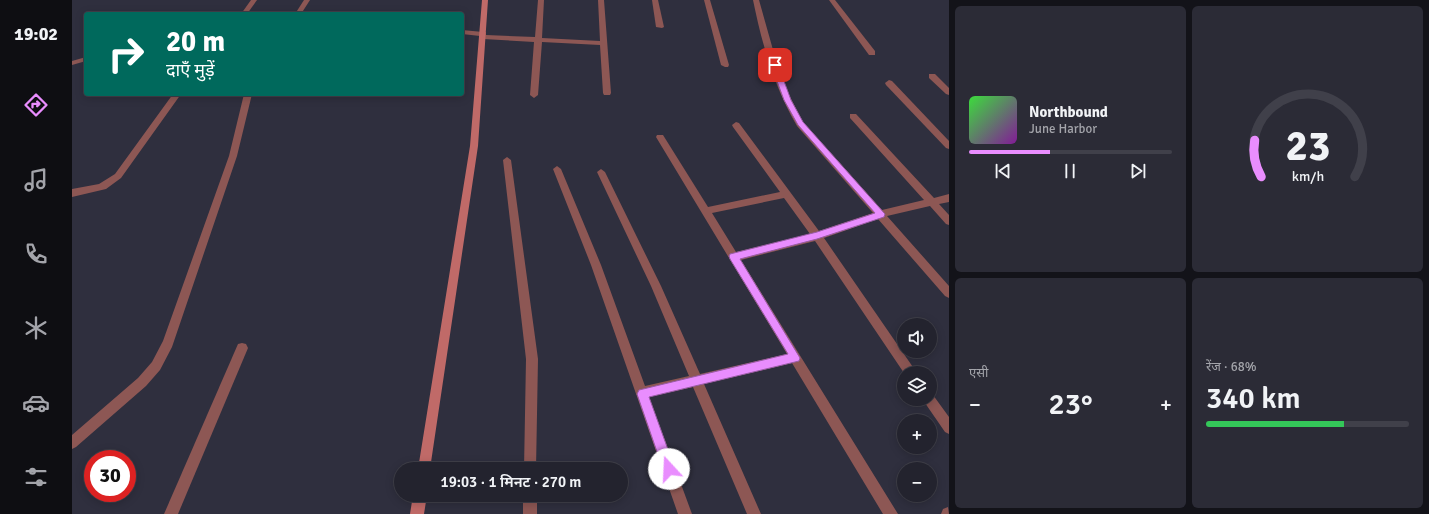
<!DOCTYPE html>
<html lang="hi">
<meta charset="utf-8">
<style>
body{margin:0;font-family:Signika,"Noto Sans Devanagari",sans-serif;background:#2b2b36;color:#f1f3f6;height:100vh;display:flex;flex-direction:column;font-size:15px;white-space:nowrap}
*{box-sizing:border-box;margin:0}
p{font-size:13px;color:#a3a4aa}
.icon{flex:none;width:22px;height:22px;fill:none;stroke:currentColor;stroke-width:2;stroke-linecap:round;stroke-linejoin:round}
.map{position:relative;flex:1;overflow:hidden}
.sheet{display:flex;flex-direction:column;gap:6px;padding:6px;background:#131319;width:480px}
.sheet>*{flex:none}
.hud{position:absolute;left:12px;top:12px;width:380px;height:84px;border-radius:4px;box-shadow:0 2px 10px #0003,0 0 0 1px #40404a;background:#00695c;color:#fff;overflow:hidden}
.tools{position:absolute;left:825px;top:318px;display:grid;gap:8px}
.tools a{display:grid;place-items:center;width:40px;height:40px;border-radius:50%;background:#23232e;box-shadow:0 2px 10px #0003,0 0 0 1px #40404a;font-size:20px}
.speed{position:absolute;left:12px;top:450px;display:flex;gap:8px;font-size:20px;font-weight:700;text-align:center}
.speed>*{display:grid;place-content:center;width:52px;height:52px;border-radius:50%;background:#23232e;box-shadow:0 2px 10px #0003,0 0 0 1px #40404a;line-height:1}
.speed .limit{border:6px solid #d22;background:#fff;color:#111}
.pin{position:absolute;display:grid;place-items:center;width:34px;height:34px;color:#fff;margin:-17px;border-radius:8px;box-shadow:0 2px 6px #0006}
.me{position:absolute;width:44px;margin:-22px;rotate:340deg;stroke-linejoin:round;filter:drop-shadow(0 0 3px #0008)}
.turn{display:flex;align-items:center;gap:14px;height:84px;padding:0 16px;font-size:18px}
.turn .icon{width:52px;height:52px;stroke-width:2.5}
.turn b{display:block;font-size:28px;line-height:34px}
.big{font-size:30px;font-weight:600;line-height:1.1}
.sheet .tile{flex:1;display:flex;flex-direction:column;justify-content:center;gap:6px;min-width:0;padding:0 14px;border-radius:6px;background:#2b2b36}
.sheet .dial{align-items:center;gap:0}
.dial svg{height:104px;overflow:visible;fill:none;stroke:#40404a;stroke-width:7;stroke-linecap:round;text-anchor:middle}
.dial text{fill:#f1f3f6;stroke:none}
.song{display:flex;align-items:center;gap:12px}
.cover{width:48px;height:48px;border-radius:6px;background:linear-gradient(135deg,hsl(120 70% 55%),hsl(290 70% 35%))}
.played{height:4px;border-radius:2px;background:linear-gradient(90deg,#e98dfe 40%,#40404a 40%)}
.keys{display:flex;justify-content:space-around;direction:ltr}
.heat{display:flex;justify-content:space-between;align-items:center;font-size:22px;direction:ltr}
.charge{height:6px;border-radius:3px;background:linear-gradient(90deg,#34c759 68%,#40404a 0)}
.sheet .tiles{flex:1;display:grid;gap:6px;grid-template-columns:repeat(2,1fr)}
.trip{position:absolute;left:322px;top:462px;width:234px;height:40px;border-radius:20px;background:#23232e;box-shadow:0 2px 10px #0003,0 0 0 1px #40404a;font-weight:600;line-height:40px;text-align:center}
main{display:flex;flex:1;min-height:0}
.dock{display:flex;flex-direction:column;width:72px;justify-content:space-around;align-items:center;background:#0e0e12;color:#a3a4aa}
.dock .icon{width:28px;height:28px}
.dock .active{color:#e98dfe}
.dock b{font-size:18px;color:#f1f3f6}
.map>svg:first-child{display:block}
</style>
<main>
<nav class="dock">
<b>19:02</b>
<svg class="icon active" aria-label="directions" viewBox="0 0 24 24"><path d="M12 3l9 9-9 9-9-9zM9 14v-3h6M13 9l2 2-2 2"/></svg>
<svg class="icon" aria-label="music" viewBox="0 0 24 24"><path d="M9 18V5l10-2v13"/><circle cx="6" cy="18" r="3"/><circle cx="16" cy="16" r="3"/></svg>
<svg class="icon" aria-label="phone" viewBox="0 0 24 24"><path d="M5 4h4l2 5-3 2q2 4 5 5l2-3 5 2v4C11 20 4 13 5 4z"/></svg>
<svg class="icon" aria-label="climate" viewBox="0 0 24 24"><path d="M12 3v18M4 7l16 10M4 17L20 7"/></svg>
<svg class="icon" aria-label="car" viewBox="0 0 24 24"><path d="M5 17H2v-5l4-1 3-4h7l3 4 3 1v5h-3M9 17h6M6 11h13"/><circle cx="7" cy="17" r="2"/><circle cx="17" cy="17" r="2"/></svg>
<svg class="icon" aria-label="filters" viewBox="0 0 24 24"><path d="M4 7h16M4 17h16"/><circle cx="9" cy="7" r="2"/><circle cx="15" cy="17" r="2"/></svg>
</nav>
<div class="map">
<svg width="877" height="514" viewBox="0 0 877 514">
<rect width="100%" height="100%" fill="#2f2f3e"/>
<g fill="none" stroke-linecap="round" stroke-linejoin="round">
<polygon fill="#8d5754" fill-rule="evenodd" points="757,0 763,0 803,51 803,55 797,55"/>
<g fill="#8d5754" fill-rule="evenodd">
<polygon points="179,0 185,0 175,14 169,14"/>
<polygon points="232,0 238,0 229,14 223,14"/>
<polygon points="466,0 472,0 470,38 528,41 526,0 532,0 539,93 538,95 532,95 531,93 528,45 470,42 466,95 462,98 458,95 462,42 411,39 408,39 408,36 390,34 390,30 411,32 414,32 414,35 463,37"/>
<polygon points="580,0 586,0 592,27 590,28 584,27"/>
<polygon points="632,0 638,0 657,65 656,67 653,67 649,65"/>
<path d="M 681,0 L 687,0 L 705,64 L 717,95 L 731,122 L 810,210 L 852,200 L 778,118 L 778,114 L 784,114 L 862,198 L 877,194 L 877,202 L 867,204 L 877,215 L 877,225 L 874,224 L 858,206 L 815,216 L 877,286 L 877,298 L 873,296 L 806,219 L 752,238 L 845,373 L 832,373 L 743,241 L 669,260 L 826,514 L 811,514 L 720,363 L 632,384 L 689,514 L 675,514 L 621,387 L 577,397 L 620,514 L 606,514 L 519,265 L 481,169 L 485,166 L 489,169 L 529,265 L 573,386 L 617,376 L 579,286 L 525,172 L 529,169 L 533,172 L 589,286 L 628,374 L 715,354 L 584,137 L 585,135 L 591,135 L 636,207 L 708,192 L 661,127 L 660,125 L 664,122 L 667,123 L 747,231 L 801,213 L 725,126 C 702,87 690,44 681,0 ZM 712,198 L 738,234 L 664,252 L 640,213 Z"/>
<polygon points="14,57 14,61 0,65 0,61"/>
<polygon points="857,74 863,74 877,88 877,95 874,94 857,78"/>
<polygon points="817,80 820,81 877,141 877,149 874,148 814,85 813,83"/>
<polygon points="101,94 109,94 49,178 34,189 0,197 0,189 27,184 43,174"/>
<polygon points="172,94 180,94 165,156 100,347 88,370 74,386 4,447 0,449 0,435 66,378 80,362 91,341 157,156"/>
<polygon points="435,157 439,160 466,359 464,469 452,469 454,359 431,160"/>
<polygon points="170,343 174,344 176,348 106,514 92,514 166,344"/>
<polygon points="858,393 861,395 877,417 877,434 873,432 853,403 851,399 858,399"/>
<rect x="451" y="495" width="14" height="19"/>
<polygon points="876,507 877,514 869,514 871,509"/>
</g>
<g fill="#c06a68" fill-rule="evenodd">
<polygon points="410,0 416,0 406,146 358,469 346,469 398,146"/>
<polygon points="341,495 355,495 352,514 338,514"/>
</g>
</g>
<polygon fill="#e98dfe" stroke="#975ca5" points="700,63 705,63 706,65 719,100 731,122 813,214 812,217 745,239 668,259 728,358 727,361 723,362 577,397 603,469 601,473 597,475 593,473 591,469 565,394 567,390 716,354 658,259 657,256 658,254 745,232 803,213 726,125 712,100 699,65"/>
</svg>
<div class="tools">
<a><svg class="icon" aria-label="sound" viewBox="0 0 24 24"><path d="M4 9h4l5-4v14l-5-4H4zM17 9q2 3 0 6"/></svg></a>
<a><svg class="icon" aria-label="layers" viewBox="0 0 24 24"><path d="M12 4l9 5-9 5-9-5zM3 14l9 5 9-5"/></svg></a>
<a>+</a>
<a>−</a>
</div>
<div class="speed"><div class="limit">30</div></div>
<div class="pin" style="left:703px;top:65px;background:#d93025"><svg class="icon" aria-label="arrive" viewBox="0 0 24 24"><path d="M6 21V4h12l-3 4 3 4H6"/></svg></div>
<svg class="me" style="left:597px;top:469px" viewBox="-20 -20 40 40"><circle r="19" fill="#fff"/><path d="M0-13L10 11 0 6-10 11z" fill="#e98dfe"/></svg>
<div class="trip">19:03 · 1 मिनट · 270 m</div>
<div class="hud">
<div class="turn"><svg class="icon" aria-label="right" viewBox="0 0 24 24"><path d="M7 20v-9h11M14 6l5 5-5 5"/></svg><div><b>20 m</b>दाएँ मुड़ें</div></div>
</div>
</div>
<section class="sheet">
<div class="tiles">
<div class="tile">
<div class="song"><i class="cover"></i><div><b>Northbound</b><p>June Harbor</p></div></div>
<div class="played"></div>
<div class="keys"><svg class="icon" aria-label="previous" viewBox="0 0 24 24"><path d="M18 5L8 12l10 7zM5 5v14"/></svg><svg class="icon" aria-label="pause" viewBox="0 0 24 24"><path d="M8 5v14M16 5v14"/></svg><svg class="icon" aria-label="next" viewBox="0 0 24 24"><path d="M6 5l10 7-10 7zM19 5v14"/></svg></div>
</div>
<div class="tile dial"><svg viewBox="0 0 100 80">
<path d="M14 69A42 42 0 1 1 86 69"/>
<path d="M14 69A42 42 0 0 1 9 41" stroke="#e98dfe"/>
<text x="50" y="56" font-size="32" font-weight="700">23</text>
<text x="50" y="72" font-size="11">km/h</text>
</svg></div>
<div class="tile"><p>एसी</p>
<div class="heat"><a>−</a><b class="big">23°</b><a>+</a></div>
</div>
<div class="tile"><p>रेंज · 68%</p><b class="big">340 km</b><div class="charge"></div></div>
</div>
</section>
</main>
